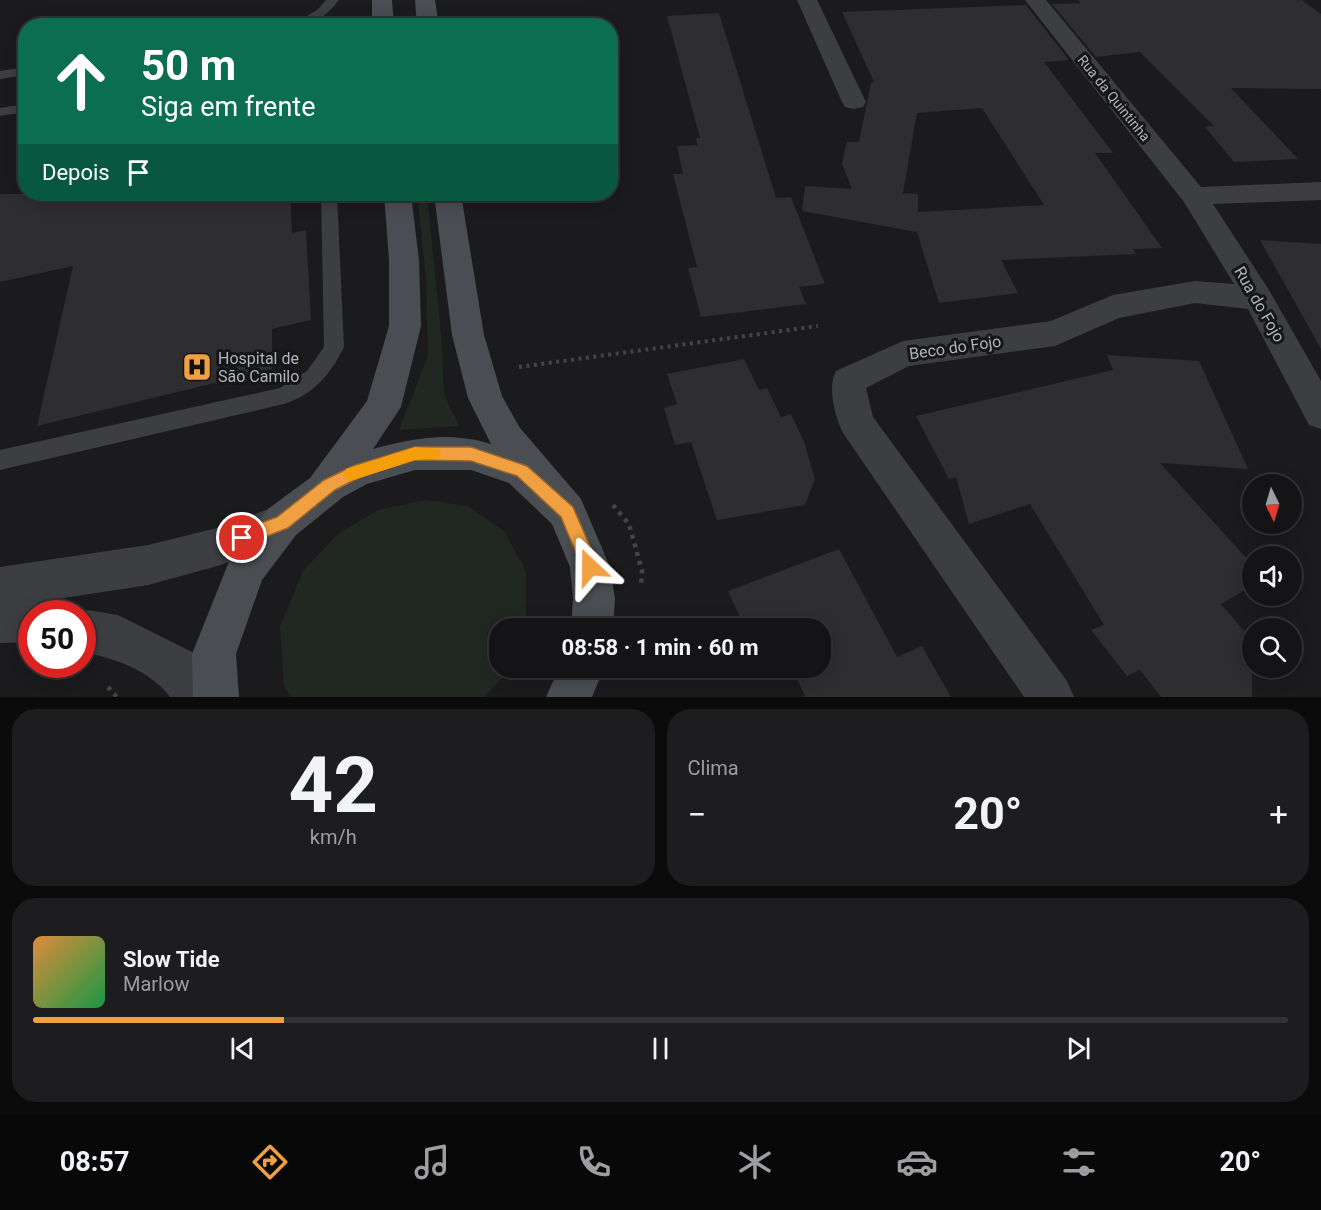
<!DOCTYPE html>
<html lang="pt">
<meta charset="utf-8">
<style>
body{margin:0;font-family:Roboto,sans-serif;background:#1d1d1f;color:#f1f3f6;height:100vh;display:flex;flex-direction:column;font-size:22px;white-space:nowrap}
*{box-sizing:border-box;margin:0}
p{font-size:20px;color:#9d9ea1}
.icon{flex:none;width:33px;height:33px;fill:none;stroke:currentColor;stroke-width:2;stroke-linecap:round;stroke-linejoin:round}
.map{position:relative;height:697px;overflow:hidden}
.details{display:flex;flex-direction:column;gap:12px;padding:12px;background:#0b0b0c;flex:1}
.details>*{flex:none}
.banner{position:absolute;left:18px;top:18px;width:600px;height:183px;border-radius:24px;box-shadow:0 3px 15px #0003,0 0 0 2px #333335;background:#0b6e4f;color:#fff;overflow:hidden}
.needle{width:39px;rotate:175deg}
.tools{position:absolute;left:1242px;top:474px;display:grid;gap:12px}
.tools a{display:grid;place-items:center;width:60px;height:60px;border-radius:50%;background:#141416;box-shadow:0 3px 15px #0003,0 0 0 2px #333335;font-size:30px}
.speed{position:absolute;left:18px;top:600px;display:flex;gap:12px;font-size:30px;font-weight:700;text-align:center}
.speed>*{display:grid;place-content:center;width:78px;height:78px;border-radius:50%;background:#141416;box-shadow:0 3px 15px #0003,0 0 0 2px #333335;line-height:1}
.speed .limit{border:9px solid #d22;background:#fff;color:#111}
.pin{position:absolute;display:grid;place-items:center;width:51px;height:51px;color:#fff;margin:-26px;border:3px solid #fff;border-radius:50%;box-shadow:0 2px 6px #0007}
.me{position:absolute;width:66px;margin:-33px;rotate:337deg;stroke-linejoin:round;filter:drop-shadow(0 0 4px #0008)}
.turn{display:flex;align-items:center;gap:21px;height:126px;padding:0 24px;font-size:27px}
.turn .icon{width:78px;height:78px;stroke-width:2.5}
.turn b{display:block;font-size:42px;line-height:51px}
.then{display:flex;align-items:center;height:57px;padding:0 24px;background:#0003;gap:12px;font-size:22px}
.big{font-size:45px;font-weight:700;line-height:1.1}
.details .widget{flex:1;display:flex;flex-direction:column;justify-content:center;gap:9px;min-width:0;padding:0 21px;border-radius:24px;background:#1d1d1f}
.details .dial{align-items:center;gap:0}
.dial b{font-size:78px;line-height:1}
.song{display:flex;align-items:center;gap:18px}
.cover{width:72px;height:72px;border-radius:9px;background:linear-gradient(135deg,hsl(30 70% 55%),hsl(140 70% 35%))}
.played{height:6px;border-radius:3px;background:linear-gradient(90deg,#f0a040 20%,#333335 20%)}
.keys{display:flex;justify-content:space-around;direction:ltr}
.heat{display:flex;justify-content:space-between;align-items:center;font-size:33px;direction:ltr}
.details .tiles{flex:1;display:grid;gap:12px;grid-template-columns:1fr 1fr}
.widget:last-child{grid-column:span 2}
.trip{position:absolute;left:489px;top:618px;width:342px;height:60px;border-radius:24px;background:#141416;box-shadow:0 3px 15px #0003,0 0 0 2px #333335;font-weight:700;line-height:60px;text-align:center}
.tab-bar{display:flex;height:96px;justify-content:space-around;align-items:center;background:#080809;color:#9d9ea1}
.tab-bar .icon{width:42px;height:42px}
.tab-bar .selected{color:#f0a040}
.tab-bar b{font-size:27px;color:#f1f3f6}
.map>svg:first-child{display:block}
</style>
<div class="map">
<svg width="1321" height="697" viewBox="0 0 1321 697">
<rect width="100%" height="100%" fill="#1b1b1d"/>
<g fill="#212821">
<polygon points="417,194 427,194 441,334 444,395 459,426 399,430 428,356 426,278"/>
<polygon points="426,500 467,506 504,531 526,571 526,623 524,628 500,628 500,668 508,668 505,675 484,697 291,697 284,686 280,627 303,571 338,534 378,510"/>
</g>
<g fill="#2e2e31" fill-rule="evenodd">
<polygon points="1078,0 1302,0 1321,14 1321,89 1231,88 1298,159 1234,162 1205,127 1214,126 1140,52 1096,57 1052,4 1081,3"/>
<path d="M 1026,5 L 1069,60 L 1044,62 L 1113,153 L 1095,153 L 1162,248 L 1133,249 L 1136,254 L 1001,260 L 1018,293 L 939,303 L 917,232 L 802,211 L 805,186 L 852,189 L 842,164 L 847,142 L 859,142 L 871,83 L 874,82 L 842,12 ZM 982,108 L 1044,205 L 918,212 L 918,194 L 903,193 L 917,113 Z"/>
<polygon points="719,13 776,198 791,197 825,284 799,287 806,304 701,317 688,268 697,267 673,174 683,174 677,146 697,145 696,138 700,138 667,16"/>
<polygon points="0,194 290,194 292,233 306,230 311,320 272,329 272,369 37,426 73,266 0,282"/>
<polygon points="1260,240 1321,244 1321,349"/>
<polygon points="1107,355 1199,361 1248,469 1160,463 1249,561 1250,587 1221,604 1252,640 1252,697 1161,697 1140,670 1127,676 1091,630 1104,625 1030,504 969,524 956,477 949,479 916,416 1113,370"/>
<polygon points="744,359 759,390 767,388 781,417 791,414 804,442 815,479 805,505 717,520 691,442 675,445 664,408 677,404 667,374"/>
<polygon points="839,549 897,657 922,646 951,697 803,697 805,696 792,668 820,668 820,628 745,628 728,591"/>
</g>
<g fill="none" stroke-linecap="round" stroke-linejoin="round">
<polyline stroke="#424549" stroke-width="4" stroke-dasharray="3 4.5" stroke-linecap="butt" points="519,367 818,326"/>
<g stroke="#424549" stroke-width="4.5" stroke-dasharray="4 5" stroke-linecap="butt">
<polyline points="613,505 629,524 642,571 641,586"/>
<polyline points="108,687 117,697"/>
</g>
<g fill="#3c3e42" fill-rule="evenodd">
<path d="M 326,0 L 339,0 C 326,17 312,26 290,26 L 317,10 Z"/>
<polygon points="26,67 26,75 0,79 0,71"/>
<polygon points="26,104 26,112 0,116 0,108"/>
<path d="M 321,194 L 337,194 L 344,347 C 331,374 313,395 284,404 L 0,470 L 0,450 L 280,388 L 307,371 L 324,347 Z"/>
</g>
<g fill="#3c3e42" fill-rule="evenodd">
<polygon points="797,0 817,0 866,102 863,107 854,109 845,107 842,102"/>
<path d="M 1025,0 L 1046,0 L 1201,187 L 1321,182 L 1321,200 L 1213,204 L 1269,290 L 1321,381 L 1321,429 L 1309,425 L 1248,309 L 1195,303 L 1119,318 L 1055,346 L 909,366 L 866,388 L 873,417 L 1067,681 L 1074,697 L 1024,697 L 843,433 C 835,416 827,388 836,371 L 903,341 L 1051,321 L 1113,295 L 1195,281 L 1234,284 L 1184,202 Z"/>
</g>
<g fill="#3c3e42" fill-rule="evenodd">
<polygon points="282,504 296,509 302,522 296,535 221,565 148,585 38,602 47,606 50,614 32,614 32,642 0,643 0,567 148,545 221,527"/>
<path d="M 82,609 L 118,615 L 192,652 L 214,681 L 221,697 L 170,697 C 150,670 114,658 82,652 L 82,614 L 70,614 Z"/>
</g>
<g fill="#4a4d52" fill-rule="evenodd">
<polygon points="372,0 392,0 394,26 372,26"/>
<polygon points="415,0 435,0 439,26 417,26"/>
<path d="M 384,194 L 411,194 L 419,260 L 421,326 L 401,407 L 373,449 C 414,438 449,431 491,444 L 468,398 L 452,335 L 434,194 L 461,194 L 484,335 L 502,396 L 520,428 L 581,499 L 610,567 L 615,599 L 613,628 L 571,628 L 573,599 L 570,567 L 552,524 L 509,483 L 471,470 L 415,470 L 367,484 L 343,497 L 296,535 L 262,580 L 236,654 L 239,697 L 193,697 L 192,654 L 232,554 L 268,509 L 310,478 L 367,401 L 389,326 L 389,260 Z"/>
<polygon points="559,668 604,668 592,697 546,697"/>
</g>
</g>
<polygon fill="#f0a040" stroke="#9c682a" stroke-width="1.5" points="415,447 471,447 527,466 573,507 599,567 596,572 590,575 584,572 561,517 517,476 471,461 415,460 362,476 335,490 288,528 242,546 236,543 233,538 236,532 277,517 324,480 353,466"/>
<polygon fill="#f59e0b" points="415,447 439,449 441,454 439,458 415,460 351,481 346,479 344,474 346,469"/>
<defs>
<g id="hospital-square" transform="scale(1.5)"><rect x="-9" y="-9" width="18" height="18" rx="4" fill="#f0a040" stroke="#161618"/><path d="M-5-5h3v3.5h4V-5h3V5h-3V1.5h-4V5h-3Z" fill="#111"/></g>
</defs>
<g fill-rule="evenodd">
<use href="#hospital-square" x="197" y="367"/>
</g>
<g text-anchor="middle" stroke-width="6" stroke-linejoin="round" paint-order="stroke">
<g font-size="14" fill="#aeb4bc" stroke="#161618">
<text transform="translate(1114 98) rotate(51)" y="5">Rua da Quintinha</text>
</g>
<g font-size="16" fill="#aeb4bc" stroke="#161618">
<text transform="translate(1260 304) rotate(60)" y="6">Rua do Fojo</text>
<text transform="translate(955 347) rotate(-8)" y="6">Beco do Fojo</text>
</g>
<g font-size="16" fill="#aeb4bc" stroke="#161618" text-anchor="start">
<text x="218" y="364">Hospital de<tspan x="218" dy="18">São Camilo</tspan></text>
</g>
</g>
</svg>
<div class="tools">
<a><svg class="needle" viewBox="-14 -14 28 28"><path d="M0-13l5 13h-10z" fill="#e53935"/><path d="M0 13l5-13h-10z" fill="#9d9ea1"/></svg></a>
<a><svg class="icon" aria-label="sound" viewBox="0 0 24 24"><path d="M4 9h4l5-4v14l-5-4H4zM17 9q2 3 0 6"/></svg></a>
<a><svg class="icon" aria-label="search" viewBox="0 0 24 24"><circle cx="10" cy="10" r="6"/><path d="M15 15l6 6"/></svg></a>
</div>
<div class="speed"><div class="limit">50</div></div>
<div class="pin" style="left:242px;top:538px;background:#d93025"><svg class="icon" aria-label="arrive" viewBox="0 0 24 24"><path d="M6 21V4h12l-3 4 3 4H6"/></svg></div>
<svg class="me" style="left:590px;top:567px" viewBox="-20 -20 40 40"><path d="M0-17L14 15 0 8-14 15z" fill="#f0a040" stroke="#fff" stroke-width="4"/></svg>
<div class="trip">08:58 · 1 min · 60 m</div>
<div class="banner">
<div class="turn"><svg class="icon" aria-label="ahead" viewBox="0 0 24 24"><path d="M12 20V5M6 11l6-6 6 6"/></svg><div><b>50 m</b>Siga em frente</div></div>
<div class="then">Depois<svg class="icon" aria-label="arrive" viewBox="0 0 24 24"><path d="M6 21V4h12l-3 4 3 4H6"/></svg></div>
</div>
</div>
<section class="details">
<div class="tiles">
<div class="widget dial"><b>42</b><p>km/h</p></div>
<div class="widget"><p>Clima</p>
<div class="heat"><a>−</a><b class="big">20°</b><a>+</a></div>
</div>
<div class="widget">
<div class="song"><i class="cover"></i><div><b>Slow Tide</b><p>Marlow</p></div></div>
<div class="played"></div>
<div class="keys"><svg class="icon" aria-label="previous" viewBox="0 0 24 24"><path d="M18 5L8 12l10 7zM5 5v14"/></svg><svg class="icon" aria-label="pause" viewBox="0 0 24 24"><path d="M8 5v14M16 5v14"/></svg><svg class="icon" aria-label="next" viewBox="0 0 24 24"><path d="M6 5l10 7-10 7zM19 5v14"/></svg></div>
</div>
</div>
</section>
<nav class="tab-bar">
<b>08:57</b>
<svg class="icon selected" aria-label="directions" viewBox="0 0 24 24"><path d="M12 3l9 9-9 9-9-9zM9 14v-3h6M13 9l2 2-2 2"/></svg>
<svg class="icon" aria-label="music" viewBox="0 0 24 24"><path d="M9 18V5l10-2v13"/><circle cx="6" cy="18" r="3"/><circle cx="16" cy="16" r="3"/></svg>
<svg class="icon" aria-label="phone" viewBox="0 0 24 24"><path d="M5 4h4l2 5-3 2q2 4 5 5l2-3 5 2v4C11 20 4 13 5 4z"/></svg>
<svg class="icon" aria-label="climate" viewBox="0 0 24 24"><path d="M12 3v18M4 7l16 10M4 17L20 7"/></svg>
<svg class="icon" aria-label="car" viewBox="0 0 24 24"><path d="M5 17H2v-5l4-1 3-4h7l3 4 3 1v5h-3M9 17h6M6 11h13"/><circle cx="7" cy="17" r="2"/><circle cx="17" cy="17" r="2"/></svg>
<svg class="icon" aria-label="filters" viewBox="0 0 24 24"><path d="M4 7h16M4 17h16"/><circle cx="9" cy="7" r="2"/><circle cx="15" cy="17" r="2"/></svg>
<b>20°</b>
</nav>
